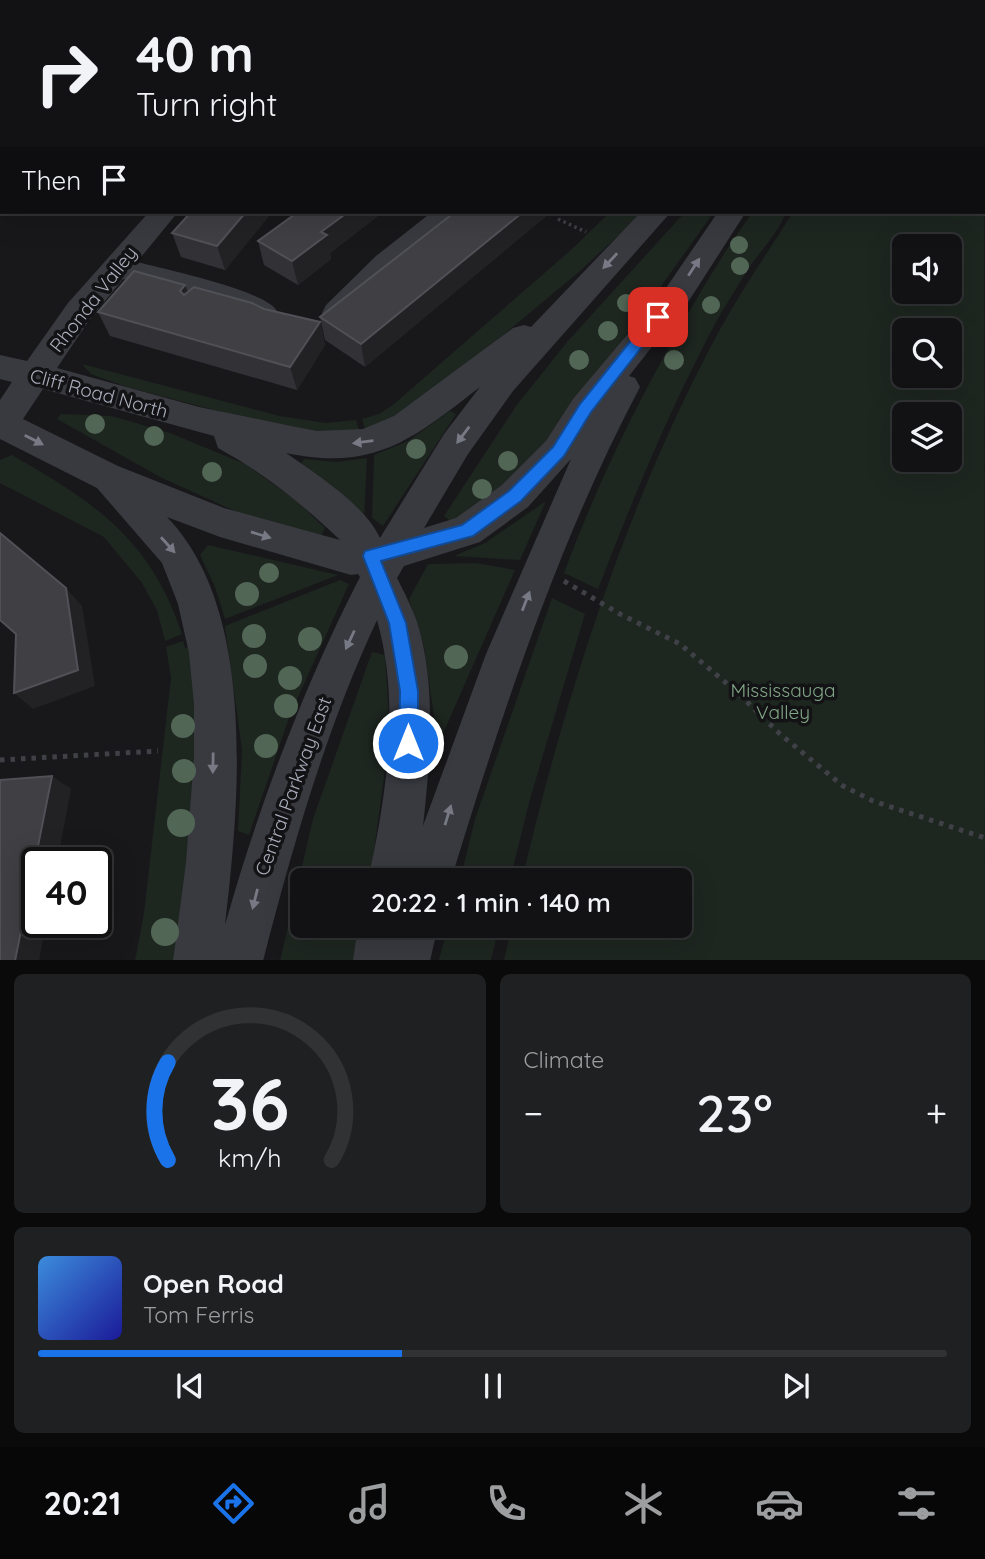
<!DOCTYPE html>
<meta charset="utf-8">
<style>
body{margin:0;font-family:Quicksand,sans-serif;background:#1f2022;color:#f1f3f6;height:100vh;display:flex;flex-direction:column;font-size:26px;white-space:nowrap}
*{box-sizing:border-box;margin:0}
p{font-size:23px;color:#9c9ea0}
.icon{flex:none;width:38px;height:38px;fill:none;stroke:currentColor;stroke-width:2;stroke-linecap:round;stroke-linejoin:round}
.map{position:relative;height:960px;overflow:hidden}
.drawer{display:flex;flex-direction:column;gap:14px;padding:14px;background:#0a0a0b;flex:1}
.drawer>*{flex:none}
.guide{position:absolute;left:0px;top:0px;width:985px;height:214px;box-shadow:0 7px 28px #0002,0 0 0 2px #313234;background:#121214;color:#f1f3f6;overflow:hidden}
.tools{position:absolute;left:892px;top:234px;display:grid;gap:14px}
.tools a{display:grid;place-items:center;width:70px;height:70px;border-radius:10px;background:#121214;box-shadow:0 7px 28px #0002,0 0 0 2px #313234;font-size:35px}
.speed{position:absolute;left:21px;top:847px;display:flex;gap:14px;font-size:35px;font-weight:700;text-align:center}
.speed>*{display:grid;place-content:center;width:91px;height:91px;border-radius:50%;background:#121214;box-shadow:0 7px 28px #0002,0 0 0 2px #313234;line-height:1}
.speed .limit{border:4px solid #111;border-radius:10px;background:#fff;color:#111}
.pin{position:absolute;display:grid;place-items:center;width:60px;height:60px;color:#fff;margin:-30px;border-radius:14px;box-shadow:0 4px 10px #0006}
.me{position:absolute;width:77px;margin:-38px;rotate:0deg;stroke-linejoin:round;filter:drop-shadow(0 0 5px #0008)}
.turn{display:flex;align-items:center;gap:24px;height:147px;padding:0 21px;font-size:32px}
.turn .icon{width:91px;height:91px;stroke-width:2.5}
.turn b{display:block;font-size:49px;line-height:60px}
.then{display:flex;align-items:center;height:66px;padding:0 21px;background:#0003;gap:14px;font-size:26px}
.big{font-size:52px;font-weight:600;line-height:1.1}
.drawer .card{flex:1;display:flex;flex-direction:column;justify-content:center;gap:10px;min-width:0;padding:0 24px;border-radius:10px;background:#1f2022}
.drawer .dial{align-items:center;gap:0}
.dial svg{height:182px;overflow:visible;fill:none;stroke:#313234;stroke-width:7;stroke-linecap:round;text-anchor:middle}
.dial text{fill:#f1f3f6;stroke:none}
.song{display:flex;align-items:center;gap:21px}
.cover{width:84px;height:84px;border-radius:10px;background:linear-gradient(135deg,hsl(210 70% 55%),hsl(240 70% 35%))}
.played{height:7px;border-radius:4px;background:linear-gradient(90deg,#1a73e8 40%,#313234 40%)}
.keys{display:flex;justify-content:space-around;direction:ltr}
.heat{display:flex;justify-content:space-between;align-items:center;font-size:38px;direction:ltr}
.drawer .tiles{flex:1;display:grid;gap:14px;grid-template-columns:1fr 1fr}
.card:last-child{grid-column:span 2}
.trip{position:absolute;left:290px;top:868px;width:402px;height:70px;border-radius:10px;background:#121214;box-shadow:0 7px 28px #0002,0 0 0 2px #313234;font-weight:600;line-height:70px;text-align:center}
.tab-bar{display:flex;height:112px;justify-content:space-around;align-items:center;background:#070708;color:#9c9ea0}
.tab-bar .icon{width:49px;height:49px}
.tab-bar .active{color:#1a73e8}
.tab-bar b{font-size:32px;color:#f1f3f6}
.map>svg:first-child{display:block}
</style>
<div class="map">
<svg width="985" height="961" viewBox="0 0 985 961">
<rect width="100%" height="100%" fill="#18181b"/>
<g fill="#1e2620" fill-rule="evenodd">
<polygon points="368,0 616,0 622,2 372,2"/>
<path d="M 984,19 L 985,960 L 504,960 L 512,926 L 681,926 L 681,880 L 522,880 C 565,696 628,500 718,333 C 740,292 768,252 793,212 L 984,212 ZM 905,247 L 950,247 L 950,292 L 905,292 ZM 905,331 L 950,331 L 950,376 L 905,376 ZM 905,415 L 950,415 L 950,460 L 905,460 Z"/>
<polygon points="610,212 644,212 580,271 418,406 366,433 362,419 379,414 394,404 572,249"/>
<polygon points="685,212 714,212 549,443 509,485 453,523 444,516 516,406 567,342"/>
<path d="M 753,212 L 786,212 C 779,232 763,248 751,265 C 740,281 730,299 720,315 C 672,403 634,496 598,589 L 564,573 C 595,490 632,412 676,335 C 700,292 724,251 753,212 Z"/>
<polygon points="82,364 280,416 326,423 356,420 359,430 309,435 127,387 91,374"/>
<polygon points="450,411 456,414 383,526 372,518 374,455 408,441"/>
<polygon points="61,414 112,416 170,433 245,464 296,500 325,528 320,538 270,527 160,477 57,419"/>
<path d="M 12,455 C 95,503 150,538 182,634 L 165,641 L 157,610 L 142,583 L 104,537 L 0,483 L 0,460 Z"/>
<polygon points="367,458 364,518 301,463 305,459 337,462"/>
<polygon points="546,501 520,560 454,556 485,543"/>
<polygon points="208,545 338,575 225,619 215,587 200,555"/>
<polygon points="476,563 515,570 438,745 424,646 409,599 428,564"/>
<polygon points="340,580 349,584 290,715 249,835 238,831 242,750 225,626"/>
<polygon points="552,598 585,614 530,799 510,880 460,880 475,819"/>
<polygon points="183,641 185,648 193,645 204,707 185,960 135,961 144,913 171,678 166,647"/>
<polygon points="372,652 385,655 390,733 370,880 303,880 303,926 364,926 359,960 280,961 313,819"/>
<polygon points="448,926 499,926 491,960 439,960"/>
</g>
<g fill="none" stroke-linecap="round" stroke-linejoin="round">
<g fill="#2e363f" fill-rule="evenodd">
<polygon points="499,0 506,0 508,2 501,2"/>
<rect x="984" y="193" width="1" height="4"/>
</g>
<g stroke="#3f4147" stroke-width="3.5" stroke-dasharray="2.5 3.5" stroke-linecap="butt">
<polyline points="450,0 453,2"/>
<polyline points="558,0 562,2"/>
<polyline points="422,2 426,0"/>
<polyline points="558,219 586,232"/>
</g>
<g stroke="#3f4147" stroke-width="5" stroke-dasharray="4.5 6" stroke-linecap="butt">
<polyline points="564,581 620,614 680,644 738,693 780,734 843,786 873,801 985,838"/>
<polyline points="0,760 158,751"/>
</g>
<g fill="#393a40" fill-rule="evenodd">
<polygon points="37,0 67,0 68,2 38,2"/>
<polygon points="846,0 868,0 845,2"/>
<polygon points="892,0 915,0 891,2"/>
<polygon points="0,50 2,50 0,65"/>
<path d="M 149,212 L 178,212 L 137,262 C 164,269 265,290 277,311 L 273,319 L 262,322 L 204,301 L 123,279 L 90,319 L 57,368 L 199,407 L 291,426 L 317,431 L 363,429 L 394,416 L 513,328 L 524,325 L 531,327 L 641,212 L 671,212 L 513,391 L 468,454 L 424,528 L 456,518 L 502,485 L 546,441 L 573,399 L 664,291 L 718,212 L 746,212 L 672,327 L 666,329 L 629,376 L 635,378 L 640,387 C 558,542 502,713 451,880 L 368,880 C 386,798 401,703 377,620 C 326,729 293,845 263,961 L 173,961 L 186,863 L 194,757 L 194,704 L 189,653 L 178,604 L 162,563 L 97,488 L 0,439 L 0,400 L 12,382 L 0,379 L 0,355 L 27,361 L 68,303 ZM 480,387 L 444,434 L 380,538 C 365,505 316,474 286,453 C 375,472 414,438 480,387 ZM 43,389 L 214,436 L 218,448 C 265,474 301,503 340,540 L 224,508 L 118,466 L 23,419 ZM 571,459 L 486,654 L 423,826 C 430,763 437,684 417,622 C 412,607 404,592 397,578 L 404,566 L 480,542 L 528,507 ZM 167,517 L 220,537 L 351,575 L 358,574 L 360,577 C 303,688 259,805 225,925 C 239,805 258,611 167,517 Z"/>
<polygon points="432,212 464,212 460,218 396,270 348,321 337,324 326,321 322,313 326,305 376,256"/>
<polygon points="358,926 438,926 430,961 353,961"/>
</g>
</g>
<g fill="#526656">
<circle cx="739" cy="245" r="9"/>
<circle cx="740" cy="266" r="9"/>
<circle cx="626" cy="303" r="9"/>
<circle cx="711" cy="305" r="9"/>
<circle cx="608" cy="331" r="10"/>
<circle cx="579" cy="360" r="10"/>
<circle cx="674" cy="360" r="10"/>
<circle cx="95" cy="424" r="10"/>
<circle cx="154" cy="436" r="10"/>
<circle cx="416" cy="449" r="10"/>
<circle cx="508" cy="461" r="10"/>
<circle cx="212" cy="472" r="10"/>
<circle cx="482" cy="489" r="10"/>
<circle cx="269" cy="573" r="10"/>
<circle cx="247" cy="594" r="12"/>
<circle cx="254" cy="636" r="12"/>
<circle cx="310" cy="639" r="12"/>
<circle cx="456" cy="657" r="12"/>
<circle cx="255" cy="666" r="12"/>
<circle cx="290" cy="678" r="12"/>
<circle cx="286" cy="706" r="12"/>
<circle cx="183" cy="726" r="12"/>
<circle cx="266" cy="746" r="12"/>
<circle cx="184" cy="771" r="12"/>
<circle cx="181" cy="823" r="14"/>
<circle cx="165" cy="932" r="14"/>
</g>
<g fill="#323136">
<polygon points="191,212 272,212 225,270 181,257 172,233"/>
<polygon points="298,212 383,212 330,253 331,259 298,285 264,265 258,241"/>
<polygon points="455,212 551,212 365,367 325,340 320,317"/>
<polygon points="185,285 188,292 320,322 325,345 297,390 110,336 98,312"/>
</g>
<g fill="#222225">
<polygon points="698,0 723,0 698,2"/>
<polygon points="2,143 2,162 0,163 0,144"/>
<polygon points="246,212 272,212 225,270 217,246"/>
<polygon points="348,212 383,212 330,253 331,259 298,285 292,261 321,232"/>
<polygon points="523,212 551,212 365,367 361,344"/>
<polygon points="185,285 194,308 180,291"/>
<polygon points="320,322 325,345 297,390 290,367"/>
<polygon points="66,588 82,606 95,686 33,709 14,693"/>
<polygon points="52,776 71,789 57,863 37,863 37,922 46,922 39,961 15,961"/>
</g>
<g fill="#3f3f44" stroke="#505057" stroke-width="2">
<polygon points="2,80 2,143 0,144 0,82"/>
<polygon points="191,212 246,212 217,246 172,233"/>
<polygon points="298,212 348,212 321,232 327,235 292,261 258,241"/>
<polygon points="455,212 523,212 361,344 320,317"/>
<polygon points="134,271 185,285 180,291 184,295 194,287 252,303 264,309 320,322 290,367 98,312"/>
<polygon points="0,533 66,588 78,670 14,693 16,634 0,620"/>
<polygon points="52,776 15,961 0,961 0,780"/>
</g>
<defs><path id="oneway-solid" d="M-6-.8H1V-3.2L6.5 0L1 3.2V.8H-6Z" transform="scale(1.75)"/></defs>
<g fill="#777a84">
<use href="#oneway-solid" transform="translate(610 261) rotate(133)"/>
<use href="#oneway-solid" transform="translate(694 267) rotate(-57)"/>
<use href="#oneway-solid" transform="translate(463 435) rotate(127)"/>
<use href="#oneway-solid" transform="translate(34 440) rotate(27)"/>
<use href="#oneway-solid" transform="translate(363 442) rotate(173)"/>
<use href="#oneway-solid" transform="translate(261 535) rotate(17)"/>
<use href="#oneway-solid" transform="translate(168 545) rotate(48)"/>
<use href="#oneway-solid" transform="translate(526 601) rotate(-69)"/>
<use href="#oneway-solid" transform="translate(350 640) rotate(115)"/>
<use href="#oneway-solid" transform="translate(213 763) rotate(91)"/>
<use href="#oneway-solid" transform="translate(448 815) rotate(-73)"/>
<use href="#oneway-solid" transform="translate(255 899) rotate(104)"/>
</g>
<polygon fill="#1a73e8" stroke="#114b97" stroke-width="2" points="658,312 665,317 663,320 591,412 564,456 521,501 473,536 381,561 406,623 418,691 418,743 415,750 408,753 402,750 399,743 400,691 389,623 363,556 365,551 462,525 509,491 553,447 580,404 653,313"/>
<g text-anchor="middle" stroke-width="7" stroke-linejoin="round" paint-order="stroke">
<g font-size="19" fill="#aaaebb" stroke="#131316">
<text transform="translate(93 299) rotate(-52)" y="7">Rhonda Valley</text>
<text transform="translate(99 393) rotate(15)" y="7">Cliff Road North</text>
<text transform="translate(293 786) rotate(-70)" y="7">Central Parkway East</text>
</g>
<g font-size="19" fill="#81a686" stroke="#131316">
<text x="783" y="697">Mississauga<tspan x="783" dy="22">Valley</tspan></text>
</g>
</g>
</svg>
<div class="tools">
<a><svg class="icon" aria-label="sound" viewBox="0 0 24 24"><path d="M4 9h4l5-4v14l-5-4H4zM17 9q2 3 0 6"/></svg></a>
<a><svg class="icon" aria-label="search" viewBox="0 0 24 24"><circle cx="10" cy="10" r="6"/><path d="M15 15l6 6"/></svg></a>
<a><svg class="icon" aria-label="layers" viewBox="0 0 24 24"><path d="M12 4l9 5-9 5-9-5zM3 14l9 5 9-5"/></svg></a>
</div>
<div class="speed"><div class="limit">40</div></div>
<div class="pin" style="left:658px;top:317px;background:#d93025"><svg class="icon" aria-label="arrive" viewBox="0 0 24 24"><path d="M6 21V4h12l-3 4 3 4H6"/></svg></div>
<svg class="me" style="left:408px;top:743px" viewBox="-20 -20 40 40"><circle r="17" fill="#1a73e8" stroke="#fff" stroke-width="3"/><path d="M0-11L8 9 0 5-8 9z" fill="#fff"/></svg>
<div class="trip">20:22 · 1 min · 140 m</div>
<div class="guide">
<div class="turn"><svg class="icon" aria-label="right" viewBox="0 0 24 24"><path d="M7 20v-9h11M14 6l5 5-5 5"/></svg><div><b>40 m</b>Turn right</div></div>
<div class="then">Then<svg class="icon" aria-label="arrive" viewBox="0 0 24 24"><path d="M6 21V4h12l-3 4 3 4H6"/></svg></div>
</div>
</div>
<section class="drawer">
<div class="tiles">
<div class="card dial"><svg viewBox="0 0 100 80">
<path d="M14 69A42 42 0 1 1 86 69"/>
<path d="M14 69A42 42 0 0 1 14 26" stroke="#1a73e8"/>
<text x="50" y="56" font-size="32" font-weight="700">36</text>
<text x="50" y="72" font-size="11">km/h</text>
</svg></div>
<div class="card"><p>Climate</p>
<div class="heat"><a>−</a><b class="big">23°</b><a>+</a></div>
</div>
<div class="card">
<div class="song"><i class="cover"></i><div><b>Open Road</b><p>Tom Ferris</p></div></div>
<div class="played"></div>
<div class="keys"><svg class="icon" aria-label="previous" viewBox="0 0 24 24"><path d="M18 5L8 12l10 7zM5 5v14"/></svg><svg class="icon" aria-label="pause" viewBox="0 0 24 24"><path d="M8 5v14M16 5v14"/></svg><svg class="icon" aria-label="next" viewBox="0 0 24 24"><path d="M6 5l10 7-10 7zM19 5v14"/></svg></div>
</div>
</div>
</section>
<nav class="tab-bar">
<b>20:21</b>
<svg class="icon active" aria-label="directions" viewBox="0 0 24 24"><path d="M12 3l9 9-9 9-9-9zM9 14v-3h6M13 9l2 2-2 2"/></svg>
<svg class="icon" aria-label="music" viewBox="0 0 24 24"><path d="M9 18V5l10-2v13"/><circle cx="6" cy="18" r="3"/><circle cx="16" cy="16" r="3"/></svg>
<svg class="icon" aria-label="phone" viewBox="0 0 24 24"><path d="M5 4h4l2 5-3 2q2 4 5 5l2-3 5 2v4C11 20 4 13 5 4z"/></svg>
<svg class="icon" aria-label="climate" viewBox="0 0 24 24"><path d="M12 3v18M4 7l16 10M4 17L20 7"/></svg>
<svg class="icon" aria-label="car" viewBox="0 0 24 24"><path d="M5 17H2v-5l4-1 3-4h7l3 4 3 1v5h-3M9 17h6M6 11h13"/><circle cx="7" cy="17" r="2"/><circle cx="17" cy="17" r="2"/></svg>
<svg class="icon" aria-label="filters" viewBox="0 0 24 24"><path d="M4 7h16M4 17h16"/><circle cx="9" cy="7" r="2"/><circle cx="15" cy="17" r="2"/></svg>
</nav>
